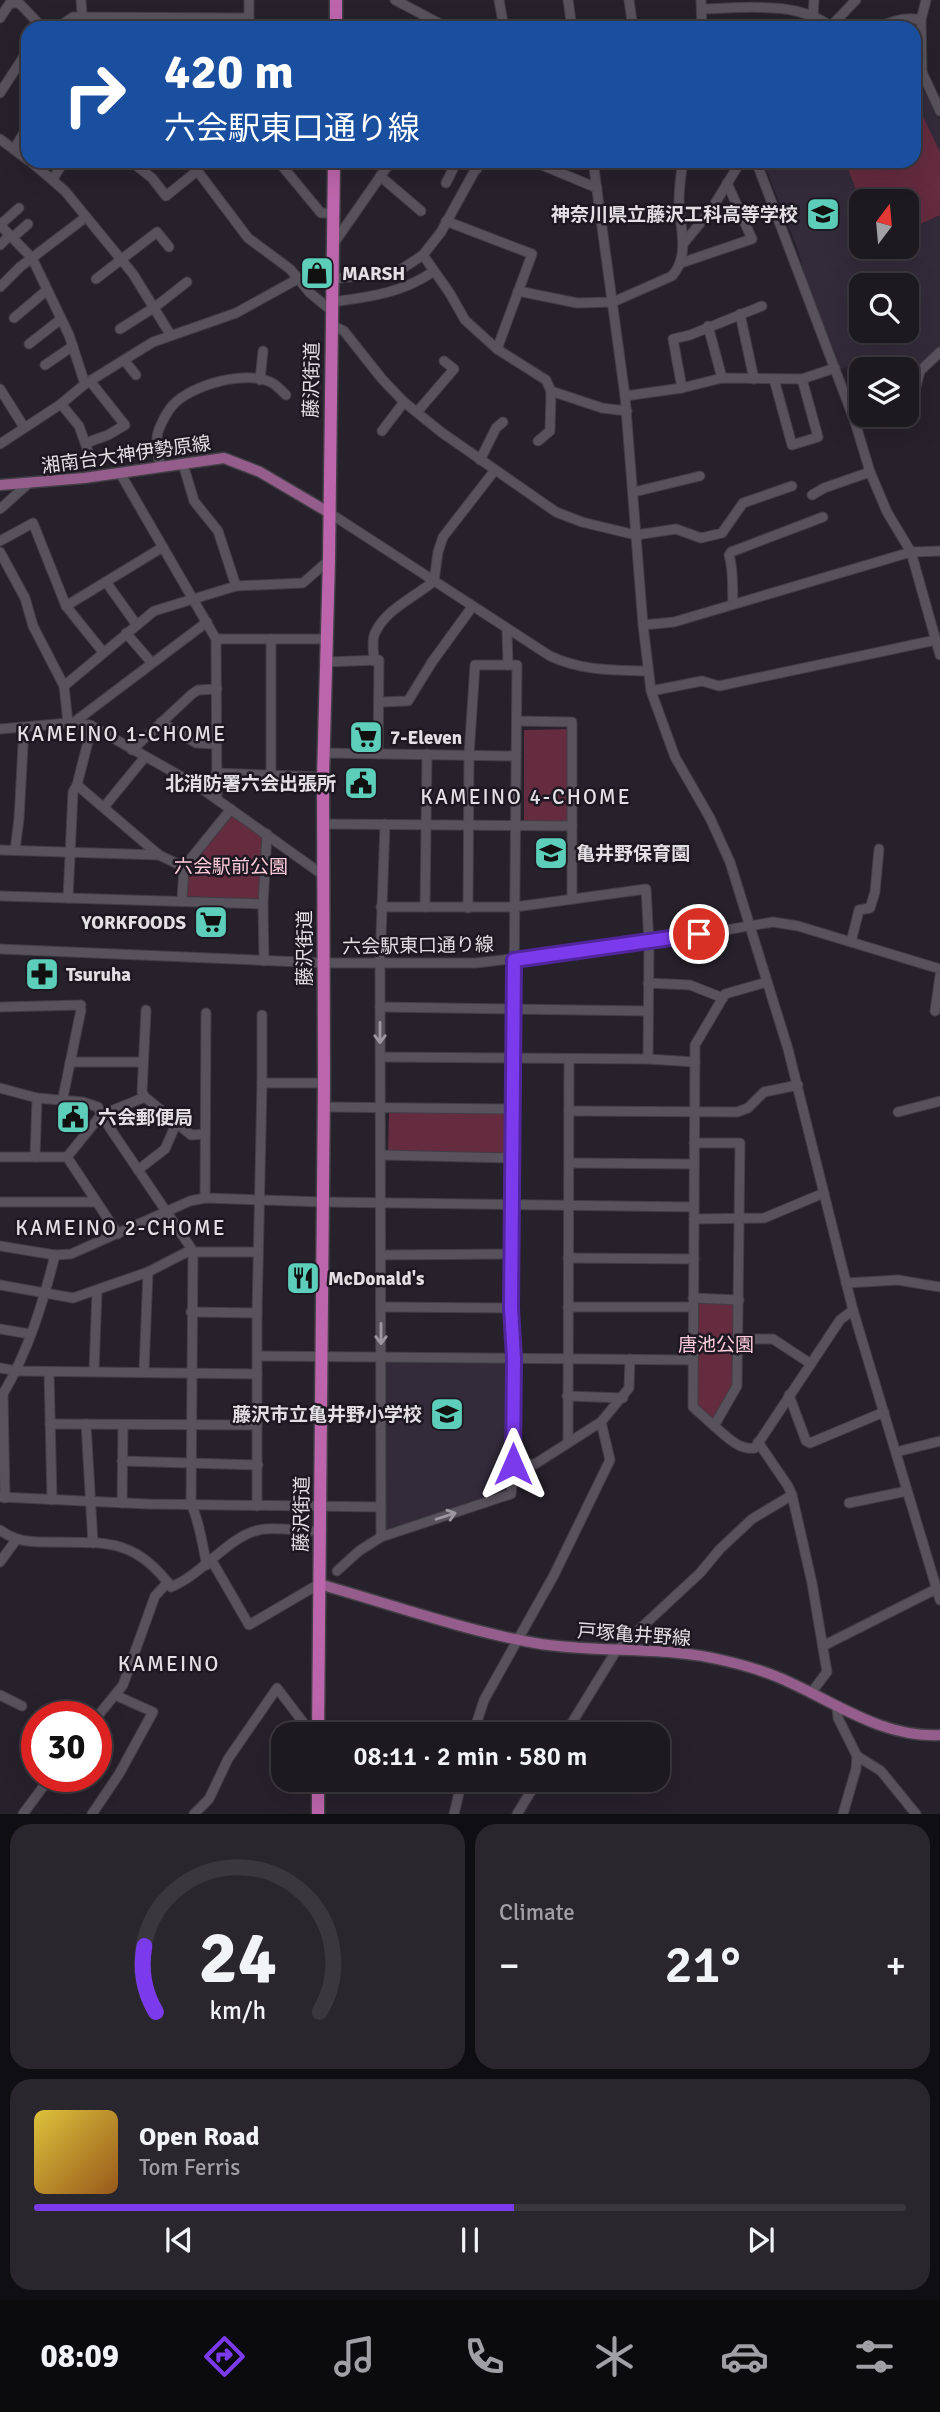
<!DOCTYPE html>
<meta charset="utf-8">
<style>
body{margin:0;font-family:Signika,"Noto Sans JP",sans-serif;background:#29262d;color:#f1f3f6;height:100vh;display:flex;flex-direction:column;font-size:26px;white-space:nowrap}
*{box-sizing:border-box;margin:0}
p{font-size:23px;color:#a0a0a5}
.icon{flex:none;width:38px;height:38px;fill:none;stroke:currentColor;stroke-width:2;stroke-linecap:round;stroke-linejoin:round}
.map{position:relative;height:1814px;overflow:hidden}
.sheet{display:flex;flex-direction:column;gap:10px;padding:10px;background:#0f0e12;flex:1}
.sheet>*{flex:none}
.hud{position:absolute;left:21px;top:21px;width:900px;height:147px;border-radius:21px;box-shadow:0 7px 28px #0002,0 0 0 2px #3a383e;background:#1a4fa0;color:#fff;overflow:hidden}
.needle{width:46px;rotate:16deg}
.controls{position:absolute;left:849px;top:189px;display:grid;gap:14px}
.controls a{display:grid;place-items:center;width:70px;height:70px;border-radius:14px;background:#1c1920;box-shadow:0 7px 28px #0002,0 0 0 2px #3a383e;font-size:35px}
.speed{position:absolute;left:21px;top:1701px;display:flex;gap:14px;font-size:35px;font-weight:700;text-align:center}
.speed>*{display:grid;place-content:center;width:91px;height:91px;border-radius:50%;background:#1c1920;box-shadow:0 7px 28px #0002,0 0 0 2px #3a383e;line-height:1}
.speed .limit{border:10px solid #d22;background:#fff;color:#111}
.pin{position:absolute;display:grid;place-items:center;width:60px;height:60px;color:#fff;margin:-30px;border:4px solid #fff;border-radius:50%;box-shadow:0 2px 7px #0007}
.me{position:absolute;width:77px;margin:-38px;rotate:0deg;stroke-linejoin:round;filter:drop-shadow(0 0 5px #0008)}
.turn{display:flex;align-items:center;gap:24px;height:147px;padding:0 28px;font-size:32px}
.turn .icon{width:91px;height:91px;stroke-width:2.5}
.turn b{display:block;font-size:49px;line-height:60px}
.big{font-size:52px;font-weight:600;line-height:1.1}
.sheet .tile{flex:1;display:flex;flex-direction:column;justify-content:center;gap:10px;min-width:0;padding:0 24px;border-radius:21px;background:#29262d}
.sheet .dial{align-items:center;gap:0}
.dial svg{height:182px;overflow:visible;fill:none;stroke:#3a383e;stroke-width:7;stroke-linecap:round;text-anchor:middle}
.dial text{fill:#f1f3f6;stroke:none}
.song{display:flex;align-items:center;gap:21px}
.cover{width:84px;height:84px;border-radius:10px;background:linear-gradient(135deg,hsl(50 70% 55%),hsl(30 70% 35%))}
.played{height:7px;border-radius:4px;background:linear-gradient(90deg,#7c3aed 55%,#3a383e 55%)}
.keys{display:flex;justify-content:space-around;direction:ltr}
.heat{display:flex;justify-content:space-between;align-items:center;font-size:38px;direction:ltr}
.sheet .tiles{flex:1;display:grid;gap:10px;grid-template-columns:1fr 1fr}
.tile:last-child{grid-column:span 2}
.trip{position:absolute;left:271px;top:1722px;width:399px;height:70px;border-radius:21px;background:#1c1920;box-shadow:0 7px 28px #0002,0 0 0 2px #3a383e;font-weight:600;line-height:70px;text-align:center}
.tabs{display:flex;height:112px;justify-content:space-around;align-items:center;background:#0b0a0d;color:#a0a0a5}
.tabs .icon{width:49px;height:49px}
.tabs .on{color:#7c3aed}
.tabs b{font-size:32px;color:#f1f3f6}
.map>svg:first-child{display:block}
</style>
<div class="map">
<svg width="940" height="1814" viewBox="0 0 940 1814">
<rect width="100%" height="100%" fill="#26212b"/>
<g fill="#332b3a" fill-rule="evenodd">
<path d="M 914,23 L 917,25 L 920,84 L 940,119 L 940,348 L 918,367 L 907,400 L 906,369 L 878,369 L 872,357 L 841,369 L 805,277 L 798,250 L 763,161 L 914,161 L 914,28 L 885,28 L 896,24 ZM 861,201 L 906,201 L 906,247 L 861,247 ZM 861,285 L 906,285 L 906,331 L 861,331 Z"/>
<polygon points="388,1361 508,1362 510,1365 509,1491 387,1533 384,1530 385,1365"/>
</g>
<g fill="#652b3f">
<polygon points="914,98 940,152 940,215 907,230 906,201 861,202 845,161 914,161"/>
<polygon points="571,729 571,825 524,824 524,730"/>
<polygon points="232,814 263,836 262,901 186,896 188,868"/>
<polygon points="389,1112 512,1113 512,1153 388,1152"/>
<polygon points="696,1301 736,1302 734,1386 714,1421 696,1406"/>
</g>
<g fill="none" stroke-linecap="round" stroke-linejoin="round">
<g stroke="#423e45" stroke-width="11">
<g id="minor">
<polyline points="81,0 83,28"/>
<polyline points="395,0 448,28"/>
<polyline points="499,0 504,28"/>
<polyline points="568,0 572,28"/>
<polyline points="629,0 633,28"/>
<polyline points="701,0 702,28"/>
<polyline points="926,0 921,20 922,72 940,111"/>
<path d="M 702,9 C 745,8 797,0 833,28"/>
<polyline points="813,16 814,0"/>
<polyline points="0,18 10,3 19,3 43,28"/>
<polyline points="831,26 856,0"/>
<polyline points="57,28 73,17 249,18"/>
<polyline points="249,28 249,0"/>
<polyline points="687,28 702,28"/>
<path d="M 877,28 C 891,21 906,16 921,20"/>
<polyline points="0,93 28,50"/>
<polyline points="0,139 28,160"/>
<polyline points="14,149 28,126"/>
<polyline points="30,161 65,191 133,274 170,334"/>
<polyline points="136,161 133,163 152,178 166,196 197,171"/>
<polyline points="190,161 248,238 290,269 310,293 332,311"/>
<polyline points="278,161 321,213 333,213"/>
<polyline points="465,161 477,169"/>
<polyline points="532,161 597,188"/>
<polyline points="593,161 625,396 643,625 651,691 675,757 710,818 730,862 788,1049 853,1310 940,1600"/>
<polyline points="756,161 855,422 870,472 887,512 911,552 940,655"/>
<polyline points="380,176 421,211"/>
<polyline points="53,179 64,161"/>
<polyline points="446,183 457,161"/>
<polyline points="446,221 532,254 497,349"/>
<polyline points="0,225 32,258 69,335 85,384"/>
<polyline points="0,225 19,208"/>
<polyline points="12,238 28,224"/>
<polyline points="334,243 391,161"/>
<polyline points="683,244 711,210 741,161"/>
<polyline points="0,245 10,235"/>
<polyline points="423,255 449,292 465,320 497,349 546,380 551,391 602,408 627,411"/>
<polyline points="681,263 752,239 727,183"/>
<polyline points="96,279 157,232 169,247"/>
<polyline points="331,279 397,272 423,255 441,232 480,161"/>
<polyline points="0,287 20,267 86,217"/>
<path d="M 518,291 L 577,303 L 613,302 L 672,276 C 691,255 679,225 679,200 C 679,187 681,174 683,161"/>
<path d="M 332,302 C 369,297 403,293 434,271"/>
<polyline points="740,314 754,379"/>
<polyline points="14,318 47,290"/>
<polyline points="331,325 344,331 382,379 404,402 441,432 556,512 582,522 636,535 676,529 701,538 722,533 743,503 792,486"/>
<polyline points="708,326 722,378"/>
<polyline points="120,329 155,307 187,282"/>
<polyline points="29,344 61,319"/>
<polyline points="124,360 136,375"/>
<polyline points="45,365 73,346"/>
<polyline points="774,379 792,445 818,437 802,379"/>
<polyline points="260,380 263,351"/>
<polyline points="682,388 673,339 690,335 762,306"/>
<polyline points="0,389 24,427"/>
<polyline points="625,396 682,388 722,378 802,379 835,368"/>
<polyline points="906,403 914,394 920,371 940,352"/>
<polyline points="61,404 79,426 89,454"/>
<polyline points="417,412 454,369 444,361"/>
<polyline points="855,422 882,415"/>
<polyline points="382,431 404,402"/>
<polyline points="538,441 550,431 551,391"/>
<polyline points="86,443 108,435 125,425 90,381"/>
<polyline points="0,444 61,404 85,384 153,342 236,313 323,265 332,257"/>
<polyline points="480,460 496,428 503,422"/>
<polyline points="183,464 194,501 218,531 236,586"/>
<path d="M 160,467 C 159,456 154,441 159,429 C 162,422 167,412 172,406 C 190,385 249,368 274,384 C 278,387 282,391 286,395"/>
<polyline points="120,473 216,639 217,799"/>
<polyline points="634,492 700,476"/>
<polyline points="812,495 824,488 870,472"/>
<polyline points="0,509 28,484"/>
<path d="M 328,512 L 550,656 C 582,671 613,670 647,671"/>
<polyline points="0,541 33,523 66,606 103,652"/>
<polyline points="0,552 25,598 33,626 64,686 68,723"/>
<polyline points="106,582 136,624"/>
<path d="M 733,604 C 732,587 734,571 729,555 L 731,552 L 823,517"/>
<polyline points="66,606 163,547"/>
<polyline points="643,625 674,622 911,552 940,551"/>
<polyline points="507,630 508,665"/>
<polyline points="126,633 152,663"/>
<polyline points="216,639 325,639"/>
<polyline points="271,639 271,774"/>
<path d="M 374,661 C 374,652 371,641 375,633 C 386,609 415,597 434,581 L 438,552 L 443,537 L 495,470"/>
<polyline points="326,662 379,660 378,754"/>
<polyline points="64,686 154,611 236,586 303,583 329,560"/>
<polyline points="651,691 702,681 719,686 936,640"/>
<polyline points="379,702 408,701 432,662 472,607"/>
<polyline points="517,721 572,722 572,899"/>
<polyline points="161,722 196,743 216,744"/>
<polyline points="73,723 207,622"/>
<polyline points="0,729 68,723 90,725 198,786 323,875"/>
<polyline points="132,750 192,694 198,690 217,689"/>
<polyline points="324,753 516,756"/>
<polyline points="216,773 323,777"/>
<polyline points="77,785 159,855 184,867"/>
<polyline points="104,807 145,757"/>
<polyline points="323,824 572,826"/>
<polyline points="0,850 159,855"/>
<polyline points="15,850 19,819 24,728"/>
<polyline points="0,896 263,904"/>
<polyline points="68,898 73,792 77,785 92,726"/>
<polyline points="182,900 184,867 231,809"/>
<polyline points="381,907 515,907 646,889 649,943 648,1059"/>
<polyline points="425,907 427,754"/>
<polyline points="851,942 859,910 870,908 875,892 879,849"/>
<polyline points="0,949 324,963 476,963 649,943 773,922 798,926 940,969"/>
<polyline points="264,961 263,904 267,834"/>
<polyline points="648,983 690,985 723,998"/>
<polyline points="0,1007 81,1005"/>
<polyline points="380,1007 648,1011"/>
<polyline points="146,1010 142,1092 145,1097 191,1135 204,1134"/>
<polyline points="935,1011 940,976"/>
<polyline points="262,1015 262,1083 324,1083"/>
<polyline points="381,1057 648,1059 695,1062"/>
<polyline points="70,1062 142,1062"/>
<path d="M 0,1088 L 37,1098 L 83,1102 L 98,1107 L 101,1115 L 193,1251 L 191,1504 C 200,1522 202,1545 207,1565"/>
<polyline points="62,1102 81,1010"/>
<polyline points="323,1107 513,1109"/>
<polyline points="569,1111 737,1112 748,1108 764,1092 798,1085"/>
<polyline points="898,1112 940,1101"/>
<polyline points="694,1143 740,1143 737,1386 714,1426 693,1407 695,1045 725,994 767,982"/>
<polyline points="381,1155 513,1158"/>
<polyline points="0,1157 67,1157 118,1234"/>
<polyline points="35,1157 37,1098"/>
<polyline points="67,1157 101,1115 145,1097"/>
<polyline points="569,1163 694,1164"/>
<polyline points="138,1170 165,1149 176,1124"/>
<polyline points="205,1198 206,1013"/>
<polyline points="0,1202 96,1202"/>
<polyline points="694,1219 764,1218 824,1193"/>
<polyline points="0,1246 55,1255 71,1254 190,1201 205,1198 323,1202 694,1207"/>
<polyline points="381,1255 512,1254"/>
<polyline points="568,1258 694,1259"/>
<polyline points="846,1283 898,1280 940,1287"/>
<polyline points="0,1285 73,1298 148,1272 187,1252 258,1252"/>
<polyline points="693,1298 739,1300"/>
<polyline points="381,1307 511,1308"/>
<polyline points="568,1307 693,1307"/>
<polyline points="191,1312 257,1313"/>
<polyline points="0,1329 30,1334"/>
<polyline points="738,1339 773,1339 811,1364"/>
<polyline points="258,1356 693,1360"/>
<polyline points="0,1368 17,1371 257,1374"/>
<polyline points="94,1371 97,1291"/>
<polyline points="144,1371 148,1272"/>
<polyline points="49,1372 52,1500"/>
<path d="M 0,1393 L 3,1394 C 28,1352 43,1303 55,1255"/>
<polyline points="3,1394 5,1498"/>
<polyline points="789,1395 806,1441 810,1443 884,1412"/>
<polyline points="567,1396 623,1398"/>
<polyline points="50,1424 257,1425"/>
<polyline points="86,1424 93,1543"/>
<path d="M 714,1426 C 725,1435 739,1451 755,1448 L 840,1320 L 853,1310"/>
<polyline points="758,1442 788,1486 792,1495 812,1583 827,1672 811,1693"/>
<polyline points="568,1443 569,1059"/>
<polyline points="896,1452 940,1441"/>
<polyline points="122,1461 258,1465"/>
<polyline points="514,1464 535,1464 601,1422 629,1388 630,1359"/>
<polyline points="0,1497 148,1504 381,1507"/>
<polyline points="122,1503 123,1425"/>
<polyline points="849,1503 907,1491"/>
<polyline points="257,1506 257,1313 262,1083"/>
<path d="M 0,1530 C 15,1541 28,1542 46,1542 C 102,1543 134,1536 171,1587 C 203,1574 229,1536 259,1530 C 275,1526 302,1532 320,1531"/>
<polyline points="381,1537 380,964 385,824"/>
<polyline points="212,1561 249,1625 319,1584"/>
<polyline points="0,1562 16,1540"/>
<polyline points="337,1571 359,1551 381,1537 511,1494 514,1464 514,1358 511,1308 517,665 475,665 469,755 468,908"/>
<polyline points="823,1646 936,1589"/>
<polyline points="0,1695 22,1706"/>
<polyline points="837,1708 838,1718 857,1756 881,1771 916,1814"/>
<polyline points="96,1718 123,1685 155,1596 168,1582"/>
<polyline points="473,1734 484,1700 554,1575 610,1460 601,1422"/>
<polyline points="565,1734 616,1651 700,1573 720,1549 752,1519 792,1495"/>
<polyline points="23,1814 51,1776"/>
<polyline points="92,1814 119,1774 153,1712 115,1695"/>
<polyline points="194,1814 209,1799 228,1759 277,1688 312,1734"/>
<polyline points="454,1814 462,1780"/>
<polyline points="517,1814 538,1780"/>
<polyline points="843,1814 856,1769 857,1756"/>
</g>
</g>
<g stroke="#423e45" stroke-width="13">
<g id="major">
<polyline points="0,485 84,478 224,458 260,472 328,512"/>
<path d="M 319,1584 C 390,1604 462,1630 535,1643 C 598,1654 663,1645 726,1661 C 747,1666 771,1673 791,1683 C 839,1705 885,1738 940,1735"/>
</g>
</g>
<g stroke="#423e45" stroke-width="15">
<g id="highway">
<polyline points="336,28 336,0"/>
<polyline points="318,1734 324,1083 323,777 329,560 334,161"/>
<polyline points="318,1814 318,1780"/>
</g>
</g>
<use href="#minor" stroke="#58525d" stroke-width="9"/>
<use href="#major" stroke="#955d8c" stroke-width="10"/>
<use href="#highway" stroke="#bd65ac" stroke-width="12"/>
</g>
<defs><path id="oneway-shaft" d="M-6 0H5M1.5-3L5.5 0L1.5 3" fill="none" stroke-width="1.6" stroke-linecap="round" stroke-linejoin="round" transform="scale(1.75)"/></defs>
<g stroke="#9d98a1">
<use href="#oneway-shaft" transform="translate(380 1033) rotate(90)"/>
<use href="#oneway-shaft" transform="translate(381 1334) rotate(90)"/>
<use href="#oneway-shaft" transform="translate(446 1516) rotate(-18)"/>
</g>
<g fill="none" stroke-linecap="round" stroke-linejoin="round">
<g stroke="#51269a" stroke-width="18">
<polyline id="route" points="513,1464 514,1359 511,1308 514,960 699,934"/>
</g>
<use href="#route" stroke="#7c3aed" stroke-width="12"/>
</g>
<defs>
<g id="school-square" transform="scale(1.75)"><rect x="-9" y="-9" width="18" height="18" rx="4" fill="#5cceba" stroke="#1d1821"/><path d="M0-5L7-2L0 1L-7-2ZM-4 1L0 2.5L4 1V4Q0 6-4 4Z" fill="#111"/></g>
<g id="shop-square" transform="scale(1.75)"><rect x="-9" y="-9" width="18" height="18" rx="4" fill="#5cceba" stroke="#1d1821"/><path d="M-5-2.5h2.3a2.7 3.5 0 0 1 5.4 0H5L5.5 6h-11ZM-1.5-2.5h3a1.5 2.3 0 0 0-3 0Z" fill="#111"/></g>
<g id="supermarket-square" transform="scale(1.75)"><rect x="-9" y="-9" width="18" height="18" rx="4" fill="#5cceba" stroke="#1d1821"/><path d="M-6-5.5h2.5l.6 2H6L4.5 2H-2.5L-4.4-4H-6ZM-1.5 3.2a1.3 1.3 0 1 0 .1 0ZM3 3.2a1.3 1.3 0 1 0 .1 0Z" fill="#111"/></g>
<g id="civic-square" transform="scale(1.75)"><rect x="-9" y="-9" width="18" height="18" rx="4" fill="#5cceba" stroke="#1d1821"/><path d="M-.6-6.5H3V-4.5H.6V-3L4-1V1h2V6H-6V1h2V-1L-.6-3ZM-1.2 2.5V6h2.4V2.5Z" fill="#111"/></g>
<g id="pharmacy-square" transform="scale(1.75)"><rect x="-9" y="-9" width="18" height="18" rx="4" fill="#5cceba" stroke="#1d1821"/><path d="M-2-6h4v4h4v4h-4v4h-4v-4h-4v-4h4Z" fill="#111"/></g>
<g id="restaurant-square" transform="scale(1.75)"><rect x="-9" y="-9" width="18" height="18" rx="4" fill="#5cceba" stroke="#1d1821"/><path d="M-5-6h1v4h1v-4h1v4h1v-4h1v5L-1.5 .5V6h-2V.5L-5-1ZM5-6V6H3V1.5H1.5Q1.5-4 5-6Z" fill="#111"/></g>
</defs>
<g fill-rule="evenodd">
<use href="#school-square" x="823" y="214"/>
<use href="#shop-square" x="317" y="273"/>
<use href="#supermarket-square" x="366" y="737"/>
<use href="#civic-square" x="361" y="783"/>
<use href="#school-square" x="551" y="853"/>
<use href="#supermarket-square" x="211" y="922"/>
<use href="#pharmacy-square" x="42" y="974"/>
<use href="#civic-square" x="73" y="1117"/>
<use href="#restaurant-square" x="303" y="1278"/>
<use href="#school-square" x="447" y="1414"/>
</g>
<g text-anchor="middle" stroke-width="5" stroke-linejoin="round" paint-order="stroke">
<g font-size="19" font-weight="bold" fill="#e2dfe5" stroke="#1d1821" text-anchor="start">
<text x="798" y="221" text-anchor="end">神奈川県立藤沢工科高等学校</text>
<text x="342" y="280">MARSH</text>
<text x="390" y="744">7-Eleven</text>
<text x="336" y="790" text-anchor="end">北消防署六会出張所</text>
<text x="576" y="860">亀井野保育園</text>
<text x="186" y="929" text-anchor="end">YORKFOODS</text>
<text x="66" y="981">Tsuruha</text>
<text x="98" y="1124">六会郵便局</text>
<text x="328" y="1285">McDonald's</text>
<text x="422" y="1421" text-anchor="end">藤沢市立亀井野小学校</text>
</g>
<g font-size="19" fill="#e2dfe5" stroke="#1d1821">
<text transform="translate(311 380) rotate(-89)" y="7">藤沢街道</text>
<text transform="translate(126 454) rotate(-8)" y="7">湘南台大神伊勢原線</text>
<text transform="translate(418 945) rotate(-1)" y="7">六会駅東口通り線</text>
<text transform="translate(304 948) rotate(-90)" y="7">藤沢街道</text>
<text transform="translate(301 1514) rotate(-89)" y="7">藤沢街道</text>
<text transform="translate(634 1634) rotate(4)" y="7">戸塚亀井野線</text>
</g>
<g font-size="19" fill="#feccda" stroke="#1d1821">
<text x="231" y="873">六会駅前公園</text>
<text x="716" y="1351">唐池公園</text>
</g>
<g font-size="21" letter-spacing="2" fill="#e2dfe5" stroke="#1d1821">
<text x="122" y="741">KAMEINO 1-CHOME</text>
<text x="526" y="804">KAMEINO 4-CHOME</text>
<text x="121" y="1235">KAMEINO 2-CHOME</text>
<text x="169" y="1671">KAMEINO</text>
</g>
</g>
</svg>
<div class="controls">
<a><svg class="needle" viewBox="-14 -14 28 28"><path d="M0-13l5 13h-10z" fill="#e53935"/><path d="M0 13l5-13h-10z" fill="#a0a0a5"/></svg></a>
<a><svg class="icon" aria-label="search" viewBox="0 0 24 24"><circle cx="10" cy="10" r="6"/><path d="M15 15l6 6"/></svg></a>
<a><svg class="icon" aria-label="layers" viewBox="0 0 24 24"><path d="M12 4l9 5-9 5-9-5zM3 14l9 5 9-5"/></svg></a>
</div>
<div class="speed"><div class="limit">30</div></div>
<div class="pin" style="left:699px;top:934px;background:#d93025"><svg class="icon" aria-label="arrive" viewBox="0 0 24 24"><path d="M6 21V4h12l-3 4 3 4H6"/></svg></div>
<svg class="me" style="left:513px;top:1464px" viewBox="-20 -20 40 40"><path d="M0-17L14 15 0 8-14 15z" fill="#7c3aed" stroke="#fff" stroke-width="4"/></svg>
<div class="trip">08:11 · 2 min · 580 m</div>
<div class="hud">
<div class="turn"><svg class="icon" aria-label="right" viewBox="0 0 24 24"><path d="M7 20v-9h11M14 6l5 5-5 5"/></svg><div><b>420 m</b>六会駅東口通り線</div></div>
</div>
</div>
<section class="sheet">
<div class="tiles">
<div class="tile dial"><svg viewBox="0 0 100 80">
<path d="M14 69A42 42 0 1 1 86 69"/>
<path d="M14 69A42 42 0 0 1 9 40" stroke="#7c3aed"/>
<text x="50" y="56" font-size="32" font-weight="700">24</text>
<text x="50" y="72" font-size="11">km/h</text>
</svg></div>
<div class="tile"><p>Climate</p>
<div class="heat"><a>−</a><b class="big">21°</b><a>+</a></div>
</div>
<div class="tile">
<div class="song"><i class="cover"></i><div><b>Open Road</b><p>Tom Ferris</p></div></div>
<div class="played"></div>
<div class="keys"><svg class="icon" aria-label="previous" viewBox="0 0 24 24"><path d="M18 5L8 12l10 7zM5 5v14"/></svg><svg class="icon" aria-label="pause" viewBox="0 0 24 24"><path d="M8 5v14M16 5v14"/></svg><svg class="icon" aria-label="next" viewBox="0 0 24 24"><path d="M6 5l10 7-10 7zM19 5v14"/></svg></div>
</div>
</div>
</section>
<nav class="tabs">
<b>08:09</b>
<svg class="icon on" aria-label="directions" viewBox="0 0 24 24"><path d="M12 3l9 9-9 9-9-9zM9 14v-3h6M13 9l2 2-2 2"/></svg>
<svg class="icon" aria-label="music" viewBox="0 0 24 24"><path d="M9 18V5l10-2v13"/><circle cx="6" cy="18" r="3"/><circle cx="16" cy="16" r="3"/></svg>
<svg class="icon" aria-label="phone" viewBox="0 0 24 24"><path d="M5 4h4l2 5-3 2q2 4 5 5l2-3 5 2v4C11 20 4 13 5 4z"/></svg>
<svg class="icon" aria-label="climate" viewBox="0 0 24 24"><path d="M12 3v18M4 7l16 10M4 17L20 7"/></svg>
<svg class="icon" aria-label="car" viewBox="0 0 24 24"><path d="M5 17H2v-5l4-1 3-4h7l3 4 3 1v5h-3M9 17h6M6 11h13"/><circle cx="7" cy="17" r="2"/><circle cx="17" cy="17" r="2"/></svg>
<svg class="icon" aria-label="filters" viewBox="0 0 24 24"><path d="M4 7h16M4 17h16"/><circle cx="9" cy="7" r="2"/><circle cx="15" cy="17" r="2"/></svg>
</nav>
